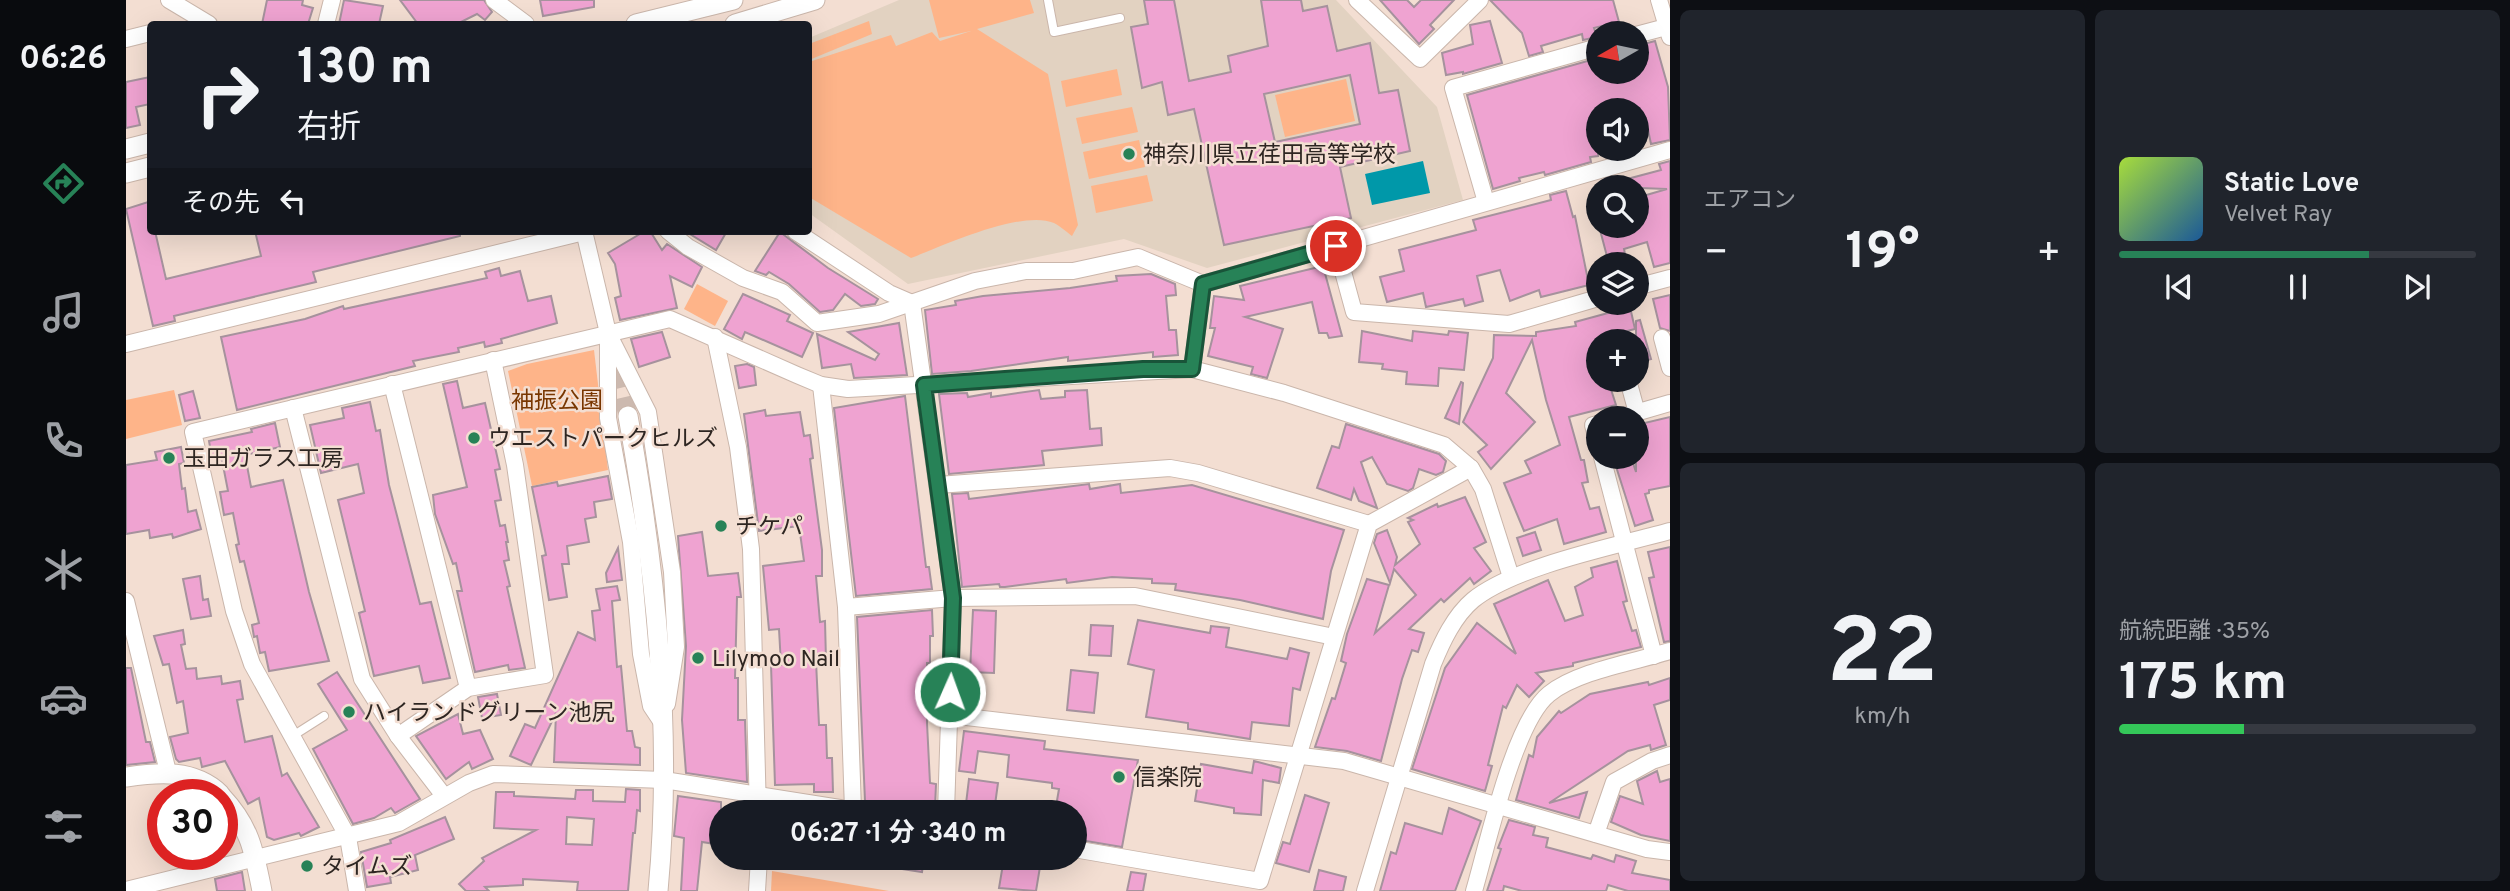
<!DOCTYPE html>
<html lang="ja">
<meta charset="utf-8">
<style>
body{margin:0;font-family:Overpass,"Noto Sans JP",sans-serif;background:#20242c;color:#f1f3f6;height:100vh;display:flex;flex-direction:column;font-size:26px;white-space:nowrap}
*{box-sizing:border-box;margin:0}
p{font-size:23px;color:#9ea1a6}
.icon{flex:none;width:38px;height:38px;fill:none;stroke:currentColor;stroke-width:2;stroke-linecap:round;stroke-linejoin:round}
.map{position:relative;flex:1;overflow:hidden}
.details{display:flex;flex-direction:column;gap:10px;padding:10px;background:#0d0f14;width:840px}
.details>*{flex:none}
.top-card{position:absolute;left:21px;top:21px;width:665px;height:214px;border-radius:7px;box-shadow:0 7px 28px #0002;background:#171b24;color:#f1f3f6;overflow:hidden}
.needle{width:46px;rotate:261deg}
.tools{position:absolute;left:1460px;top:21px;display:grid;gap:14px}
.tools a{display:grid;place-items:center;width:63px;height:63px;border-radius:50%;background:#171b24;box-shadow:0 7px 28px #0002;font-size:35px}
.speed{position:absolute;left:21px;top:779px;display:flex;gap:14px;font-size:35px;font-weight:700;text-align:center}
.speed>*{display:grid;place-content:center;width:91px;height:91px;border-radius:50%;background:#171b24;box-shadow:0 7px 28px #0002;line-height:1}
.speed .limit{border:10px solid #d22;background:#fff;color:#111}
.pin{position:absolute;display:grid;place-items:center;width:60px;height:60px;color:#fff;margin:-30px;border:4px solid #fff;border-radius:50%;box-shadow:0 2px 7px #0007}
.me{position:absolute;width:77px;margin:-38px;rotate:2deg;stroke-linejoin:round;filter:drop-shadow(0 0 5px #0008)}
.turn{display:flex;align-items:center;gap:24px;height:147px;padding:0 35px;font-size:32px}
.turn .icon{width:91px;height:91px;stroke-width:2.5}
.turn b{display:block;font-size:49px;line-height:60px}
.then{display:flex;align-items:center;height:66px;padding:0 35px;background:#0003;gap:14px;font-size:26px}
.big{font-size:52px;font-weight:700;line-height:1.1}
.details .tile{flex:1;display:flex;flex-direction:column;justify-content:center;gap:10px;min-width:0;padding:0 24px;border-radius:10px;background:#20242c}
.details .dial{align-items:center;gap:0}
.dial b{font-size:91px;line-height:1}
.song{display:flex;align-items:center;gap:21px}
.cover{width:84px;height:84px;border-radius:10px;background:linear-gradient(135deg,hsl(80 70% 55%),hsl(210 70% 35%))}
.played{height:7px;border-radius:4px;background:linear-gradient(90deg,#278257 70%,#363941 70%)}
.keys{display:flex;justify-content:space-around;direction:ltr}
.heat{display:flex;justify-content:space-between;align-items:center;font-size:38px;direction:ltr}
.charge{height:10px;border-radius:5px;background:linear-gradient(90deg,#34c759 35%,#363941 0)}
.details .tiles{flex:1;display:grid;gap:10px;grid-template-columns:repeat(2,1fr)}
.trip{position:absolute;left:583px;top:800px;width:378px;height:70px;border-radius:35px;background:#171b24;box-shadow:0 7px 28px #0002;font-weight:700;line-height:70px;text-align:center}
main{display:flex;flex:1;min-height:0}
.dock{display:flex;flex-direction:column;width:126px;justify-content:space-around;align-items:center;background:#090b0e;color:#9ea1a6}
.dock .icon{width:49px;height:49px}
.dock .current{color:#278257}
.dock b{font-size:32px;color:#f1f3f6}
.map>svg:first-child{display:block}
</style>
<main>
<nav class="dock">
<b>06:26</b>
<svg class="icon current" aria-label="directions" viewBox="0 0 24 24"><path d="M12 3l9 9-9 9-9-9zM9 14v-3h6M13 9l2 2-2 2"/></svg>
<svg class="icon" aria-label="music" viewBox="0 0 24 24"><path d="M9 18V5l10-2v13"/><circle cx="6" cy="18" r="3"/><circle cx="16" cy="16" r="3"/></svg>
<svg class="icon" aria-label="phone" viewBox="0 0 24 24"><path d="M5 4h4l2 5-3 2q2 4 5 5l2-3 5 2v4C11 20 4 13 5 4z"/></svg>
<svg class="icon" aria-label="climate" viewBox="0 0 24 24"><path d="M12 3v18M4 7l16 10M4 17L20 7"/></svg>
<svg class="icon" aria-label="car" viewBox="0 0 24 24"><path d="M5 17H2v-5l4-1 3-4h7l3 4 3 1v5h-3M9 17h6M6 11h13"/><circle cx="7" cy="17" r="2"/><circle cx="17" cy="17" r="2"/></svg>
<svg class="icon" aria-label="filters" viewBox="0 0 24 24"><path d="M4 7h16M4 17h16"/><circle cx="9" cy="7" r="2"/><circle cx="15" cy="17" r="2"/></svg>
</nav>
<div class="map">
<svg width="1544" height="891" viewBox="0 0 1544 891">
<rect width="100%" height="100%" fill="#f3ded2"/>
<polygon fill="#e2d2c1" points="773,0 1210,0 1311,107 1337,200 1081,268 998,239 782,284 683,213 683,38"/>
<g fill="#feb489">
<path d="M 803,0 L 904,0 L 908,13 L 851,29 L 922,74 L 952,225 L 946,236 C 941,232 934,226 928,223 C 896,209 817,246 785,258 L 683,197 L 683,62 L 765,35 L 770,46 L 806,32 L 814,41 L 845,31 L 813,38 Z"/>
<polygon points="743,21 746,34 683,60 683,44"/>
<polygon points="991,69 996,95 940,107 935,81"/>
<polygon points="1220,79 1229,121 1159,137 1149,95"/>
<polygon points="1006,107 1012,132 956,144 950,118"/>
<polygon points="1013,140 1019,167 963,179 957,152"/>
<polygon points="1021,175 1027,201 970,213 965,186"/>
<polygon points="571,284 602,301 589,326 558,309"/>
<polygon points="468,350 482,470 406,486 382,371 401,364"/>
<polygon points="48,390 56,425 0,439 0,400"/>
<polygon points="646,871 763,891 645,891"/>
</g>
<polygon fill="#0098a9" points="1297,161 1304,193 1246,205 1239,174"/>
<g fill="#efa3d1" stroke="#a6929d" stroke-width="2" fill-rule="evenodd">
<polygon points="141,0 177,0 176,5 187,8 182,24 136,24"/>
<polygon points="218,0 257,6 253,24 213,24"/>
<polygon points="274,0 358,0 366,12 359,20 351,14 331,24 292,24"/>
<polygon points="414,0 468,0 468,7 417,16"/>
<path d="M 1018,0 L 1048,0 L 1063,81 L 1105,72 L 1102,56 L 1142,46 L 1135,0 L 1175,0 L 1177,11 L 1201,6 L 1211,51 L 1244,43 L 1253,93 L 1272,90 L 1284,151 L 1214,167 L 1225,218 L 1098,245 L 1068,109 L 1042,115 L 1036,82 L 1016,88 L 1005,27 L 1022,24 ZM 1224,75 L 1234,124 L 1149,142 L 1138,94 Z"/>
<polygon points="1254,0 1281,0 1288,7 1295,0 1328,0 1304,25 1308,29 1293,44"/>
<polygon points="1364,0 1487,0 1493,22 1468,28 1471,37 1457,40 1456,34 1415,46 1417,52 1403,56 1396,33"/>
<polygon points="1364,21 1376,63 1337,74 1337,72 1320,75 1316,53 1347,44 1344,25"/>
<polygon points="1529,41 1542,87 1544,140 1525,144 1521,125 1510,128 1510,110 1472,110 1472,156 1464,157 1465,162 1419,175 1418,172 1393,178 1394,181 1367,189 1341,95 1472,58 1472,72 1476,72 1478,79 1510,72 1510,46"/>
<polygon points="24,77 24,104 10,107 14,125 0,128 0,82"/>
<polygon points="1544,161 1544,263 1528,267 1521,242 1498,249 1501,264 1483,264 1473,226 1510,226 1510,198 1541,189 1487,187 1486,183 1535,170 1533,164"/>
<polygon points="1440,191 1447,217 1449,216 1463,285 1415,297 1413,290 1384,301 1374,270 1351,276 1357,301 1339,306 1337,299 1300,307 1297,293 1261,302 1254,277 1278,271 1273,250 1350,230 1347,220 1425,200 1424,195"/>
<polygon points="22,202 24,231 29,231 40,279 135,256 129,231 334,231 334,236 187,272 190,282 48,316 49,321 27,326 0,209"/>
<polygon points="519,231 524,231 536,250 541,244 576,267 566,287 544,276 551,308 494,320 489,298 495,296 489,264 482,253"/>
<polygon points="559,231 601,231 590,250"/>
<polygon points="654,232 702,268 752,299 749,304 735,306 719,294 707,310 694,312 663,284 643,272 640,275 629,271"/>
<polygon points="1197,266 1216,336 1203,338 1201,333 1193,333 1186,302 1119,317 1157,329 1141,378 1125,374 1127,367 1082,356 1089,328 1084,328 1088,296 1118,300 1114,286"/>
<polygon points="373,268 375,276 394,271 402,301 425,296 431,323 375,339 376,343 359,347 358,342 332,348 333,352 287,361 289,366 111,410 95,337 179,319 217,306 218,309 361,278 359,272"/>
<polygon points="1025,274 1049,284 1050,295 1040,296 1043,330 1050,330 1052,355 1027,357 1027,352 942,361 942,357 845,371 806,374 799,310 830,305 829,301 857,296 944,288 991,281 990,276"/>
<polygon points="617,294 664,315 661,321 687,333 676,357 619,332 616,339 598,329"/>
<polygon points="1544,295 1544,331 1534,328 1527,299"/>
<polygon points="1504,307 1509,329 1473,338 1472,348 1464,350 1472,380 1482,380 1490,405 1443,417 1455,460 1458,460 1462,482 1456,483 1464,509 1473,507 1480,532 1438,544 1431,519 1398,531 1378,483 1405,473 1399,461 1434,445 1420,400 1406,340 1380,393 1409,422 1365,469 1352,452 1361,445 1337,422 1367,358 1368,335 1410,336 1410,332 1450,326 1449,322"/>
<polygon points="1514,320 1525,359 1510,363 1510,321"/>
<polygon points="773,323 781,375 728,378 725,364 696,368 691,334 749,360 753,354 722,332"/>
<polygon points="1236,331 1286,341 1287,331 1322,335 1323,331 1342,333 1338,370 1313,368 1312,386 1280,384 1281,372 1256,369 1257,364 1233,362"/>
<polygon points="536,332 544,357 513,367 505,339"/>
<polygon points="621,364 628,367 630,385 613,388 609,366"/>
<polygon points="331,381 337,408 359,403 374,469 369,470 375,500 369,501 374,526 379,525 382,542 380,542 383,560 378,561 384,586 381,587 399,668 383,670 382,665 349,672 331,591 336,591 330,563 327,564 309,514 307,495 341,487 317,384"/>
<polygon points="1335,382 1337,383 1333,424 1319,418"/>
<polygon points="913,390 915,399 939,397 939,391 961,390 964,429 975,428 976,445 916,451 918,465 823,474 813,394 841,393 842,397 865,393 865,397"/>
<polygon points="67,391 74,418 59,421 53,395"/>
<polygon points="779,396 800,567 803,567 806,589 730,596 708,408"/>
<polygon points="244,402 250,431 254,430 263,485 294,604 305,602 324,678 297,683 293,666 248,676 233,613 239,611 212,500 238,493 232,464 195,473 184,425 218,418 216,408"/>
<polygon points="639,410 640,416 674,412 678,436 684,435 687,458 684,459 696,550 696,576 690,576 694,622 699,621 700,661 690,661 693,725 700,725 701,758 706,758 707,792 688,792 688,784 649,785 645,665 655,665 653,629 643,630 637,566 678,561 673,526 633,531 618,414"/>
<polygon points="1544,417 1544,486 1523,490 1523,493 1519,494 1527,520 1509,526 1487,457 1505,457 1510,472 1510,425"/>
<polygon points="149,423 154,447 119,455 125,487 157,480 183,592 203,661 143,671 139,652 134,653 131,636 128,637 126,625 133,623 118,561 114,562 110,545 113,544 107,513 98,515 94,492 102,491 96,460 86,458 83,441 126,432 125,429"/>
<polygon points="1220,424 1313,454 1320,461 1317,472 1310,475 1293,469 1287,488 1282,491 1261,484 1246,457 1235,462 1251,508 1233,501 1228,489 1225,500 1191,488 1206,446 1213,448"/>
<polygon points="55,447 58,463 53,464 56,489 59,488 62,512 70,510 75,529 47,538 46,534 24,538 23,530 0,534 0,465 31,460 29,452"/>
<polygon points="482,476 486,499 468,502 470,517 459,519 463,542 441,546 443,564 436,564 441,597 423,600 416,556 420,555 406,487 431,482 432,486"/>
<polygon points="963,484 964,489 994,484 995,493 1066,485 1218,530 1205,571 1197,619 1114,600 1049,590 1050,584 1026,583 1026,579 986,577 941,583 940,579 879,587 874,587 873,584 836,587 826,494 842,493 843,499"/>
<polygon points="1339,497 1360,542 1348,548 1365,571 1348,584 1344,578 1318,602 1315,599 1283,629 1298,633 1292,652 1286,650 1276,679 1255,761 1221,751 1189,747 1206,698 1209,699 1220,663 1215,661 1221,634 1241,579 1263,585 1249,633 1290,595 1268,569 1264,583 1248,543 1251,534 1261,530 1271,557 1269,565 1294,544 1282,522 1287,520 1282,518 1311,504 1312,507"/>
<polygon points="576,532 582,576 612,573 615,597 611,597 609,678 612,678 612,720 619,720 621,782 560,773 556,720 560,646 552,536"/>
<polygon points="1409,532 1415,550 1397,556 1391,538"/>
<polygon points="1544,547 1544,641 1538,642 1523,578 1528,577 1522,552"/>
<polygon points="492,548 496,580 481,582 480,573"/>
<polygon points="1491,561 1501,601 1497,602 1506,631 1510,630 1515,647 1447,663 1447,666 1410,673 1418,681 1403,697 1391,685 1380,708 1377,706 1362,765 1366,766 1359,791 1286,769 1319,668 1351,623 1390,654 1368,604 1422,580 1439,621 1457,615 1449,587 1467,577 1465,568"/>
<polygon points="74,576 77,600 82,599 85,616 65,619 57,579"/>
<polygon points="491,586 494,600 486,601 491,667 495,666 501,731 506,731 509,747 514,748 514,765 428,762 430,713 405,765 384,756 399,724 409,728 452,632 469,640 466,611 474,610 470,589"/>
<polygon points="806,610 807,636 804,636 804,663 801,663 801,723 804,783 810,784 809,807 747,806 739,801 731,617"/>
<polygon points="847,610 870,611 868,673 844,672"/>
<polygon points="1012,620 1084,633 1085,626 1103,628 1100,647 1161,659 1164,648 1183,653 1174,690 1167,688 1163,726 1126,722 1124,739 1062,729 1062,723 1020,717 1028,670 1002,664"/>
<polygon points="965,625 987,626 985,656 963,655"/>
<polygon points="57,630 59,644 55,645 60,669 70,668 71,679 95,676 96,684 114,681 117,699 111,700 119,742 146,736 156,776 161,773 193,827 175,836 173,833 148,840 141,837 133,798 122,804 99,761 76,767 74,758 53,762 50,759 44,737 62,733 57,701 51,703 43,664 37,665 28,636"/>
<polygon points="0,668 5,668 20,742 24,742 29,762 0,765"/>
<polygon points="945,670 972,673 968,713 941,710"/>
<polygon points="211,672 294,799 269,813 265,808 248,818 227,824 187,749 221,730 192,684"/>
<polygon points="1544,678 1544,700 1528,705 1540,745 1525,750 1524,745 1502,751 1423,803 1461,792 1453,818 1390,800 1403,755 1407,757 1411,737 1433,711 1435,713 1464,694 1522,682 1523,685"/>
<polygon points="371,694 375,715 356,718 352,697"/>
<polygon points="332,714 337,734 354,730 367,759 346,769 343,762 320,779 290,736"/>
<polygon points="838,731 919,741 918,749 1012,760 996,847 948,839 948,812 929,812 933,789 926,788 926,783 881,777 883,755 852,751 849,773 833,771"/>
<polygon points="1128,761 1155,768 1153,783 1137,780 1135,815 1108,813 1108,808 1069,801 1075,764 1126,773"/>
<polygon points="1531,771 1534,782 1544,779 1544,841 1515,835 1485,822 1494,796 1517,804 1511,781"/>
<polygon points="843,779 872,783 868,812 839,812"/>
<path d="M 500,789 L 514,790 L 514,811 L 511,810 L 509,833 L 507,833 L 502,891 L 451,891 L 452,882 L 397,879 L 397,885 L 359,887 L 363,891 L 340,891 L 333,884 L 358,861 L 356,858 L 410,830 L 368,828 L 370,792 L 388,792 L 388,796 L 449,799 L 450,790 L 467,790 L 467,801 L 499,802 ZM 441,817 L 468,819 L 466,845 L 440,844 Z"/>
<polygon points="1179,795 1203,803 1183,872 1150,863 1157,842 1164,844"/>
<polygon points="552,796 595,802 595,845 576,842 571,891 555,891 558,838 548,836"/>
<polygon points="1323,808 1355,821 1329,891 1254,891 1265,852 1270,854 1279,823 1316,834"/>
<polygon points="319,817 328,839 289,855 292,870 264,877 265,883 241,887 235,852 265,843 264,840"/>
<polygon points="1383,820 1409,827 1407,835 1422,838 1420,847 1465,859 1467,855 1488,862 1490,855 1510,861 1506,873 1544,880 1544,891 1502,891 1482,885 1480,891 1396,891 1378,886 1377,891 1361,891 1375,849 1372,848"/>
<polygon points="751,858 798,858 796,872 750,865"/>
<polygon points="878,858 915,861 910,891 873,888"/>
<polygon points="1193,870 1220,877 1217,891 1188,891"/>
<polygon points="116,872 119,891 91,891 89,879"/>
<polygon points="1005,872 1020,874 1017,891 1001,891"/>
</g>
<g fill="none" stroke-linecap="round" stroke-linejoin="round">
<polyline stroke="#ccb9af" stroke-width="19" stroke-dasharray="19 10" stroke-linecap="butt" points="484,341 502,416"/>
<g stroke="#cab6ab" stroke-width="10">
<g id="service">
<polyline points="922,0 928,32 994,18"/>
<polyline points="165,737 198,716"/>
</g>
</g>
<g stroke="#cab6ab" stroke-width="18">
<g id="minor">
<polyline points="43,0 83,24"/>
<polyline points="368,0 400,24"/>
<polyline points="1231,0 1294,59 1354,0"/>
<polyline points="1533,0 1544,37"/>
<polyline points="200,24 206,0"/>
<polyline points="1510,35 1544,26"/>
<polyline points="0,39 24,33"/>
<polyline points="1360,202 1327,88 1472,47"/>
<polyline points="458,231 482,333 522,412 546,572 550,647 541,704"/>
<polyline points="542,231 562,247 617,278 656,292 691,323 753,314 849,281 900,271 947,271 1012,257 1077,284"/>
<polyline points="669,231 763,293 786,303 827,598 820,812"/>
<polyline points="1210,246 1228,312 1383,324 1472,298"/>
<polyline points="1510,287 1544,278"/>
<polyline points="482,334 482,418 505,542 515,654 525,706 537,724"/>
<polyline points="589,337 612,447 625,549 632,812"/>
<polyline points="1536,338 1544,368"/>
<polyline points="0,344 458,232"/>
<polyline points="1066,369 1077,284 1544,150"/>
<polyline points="1502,380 1511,413"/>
<polyline points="266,384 342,688"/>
<polyline points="695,385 720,607 727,810"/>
<polyline points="167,408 236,679 272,736 318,796"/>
<polyline points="1492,418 1544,403"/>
<polyline points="1472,424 1467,425 1472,443"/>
<polyline points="1476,457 1528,656"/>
<polyline points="1345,468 1357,489 1385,577"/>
<polyline points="812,485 1044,468 1072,473 1243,524"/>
<polyline points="0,601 42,772"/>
<polyline points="720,607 827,598 1009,596 1208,637"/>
<polyline points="823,715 1218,761 1521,849 1544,852"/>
<polyline points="272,736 342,688 419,675 389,465 367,360"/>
<polyline points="1470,834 1488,782 1526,761 1544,755"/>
<polyline points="0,890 273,823 343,783 367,774 538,780 739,812"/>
<polyline points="231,891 222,837 126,664 108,611 67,432 544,319 671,375 695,385 722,389 1066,369 1158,393 1318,445 1345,468 1243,524 1134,881 948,849"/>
<polyline points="631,891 633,858"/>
<path d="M 1239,891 L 1307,664 C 1316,642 1328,616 1347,600 C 1389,566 1490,546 1544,531"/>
<path d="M 1348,891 C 1362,843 1388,722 1423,694 C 1451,671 1509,662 1544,651"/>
</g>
</g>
<g stroke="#cab6ab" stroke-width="21">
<g id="tertiary">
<polyline points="510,24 607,0"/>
<polyline points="609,24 689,0"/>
<polyline points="0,149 24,143"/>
<polyline points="0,173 24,167"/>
<path d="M 502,416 C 530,572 547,732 532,891"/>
<path d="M 0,777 C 33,772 68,769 94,794"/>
<path d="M 96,797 C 124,827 128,851 136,891"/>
</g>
</g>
<use href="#service" stroke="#fff" stroke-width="8"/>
<use href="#minor" stroke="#fff" stroke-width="16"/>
<use href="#tertiary" stroke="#fff" stroke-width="19"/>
</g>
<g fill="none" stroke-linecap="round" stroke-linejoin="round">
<g stroke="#195439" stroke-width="18">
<polyline id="route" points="824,692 827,598 798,385 1017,369 1066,369 1077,284 1210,246"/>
</g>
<use href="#route" stroke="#278257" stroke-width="12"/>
</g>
<g fill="#278257" stroke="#f3ded2" stroke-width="2.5">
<circle cx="1003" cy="154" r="7"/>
<circle cx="348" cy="438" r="7"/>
<circle cx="43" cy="458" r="7"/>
<circle cx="595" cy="526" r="7"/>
<circle cx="572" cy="658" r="7"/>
<circle cx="223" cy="712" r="7"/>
<circle cx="993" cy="777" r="7"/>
<circle cx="181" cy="866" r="7"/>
</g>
<g text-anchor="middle" stroke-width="5" stroke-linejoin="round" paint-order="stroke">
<g font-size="23" fill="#2e2622" stroke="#f3ded2" text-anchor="start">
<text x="1017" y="162">神奈川県立荏田高等学校</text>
<text x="362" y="446">ウエストパークヒルズ</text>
<text x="57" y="466">玉田ガラス工房</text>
<text x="609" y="534">チケパ</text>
<text x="586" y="666">Lilymoo Nail</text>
<text x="237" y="720">ハイランドグリーン池尻</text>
<text x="1007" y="785">信楽院</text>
<text x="195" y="874">タイムズ</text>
</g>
<g font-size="23" fill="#793600" stroke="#f3ded2">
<text x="431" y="408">袖振公園</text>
</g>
</g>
</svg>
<div class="tools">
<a><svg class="needle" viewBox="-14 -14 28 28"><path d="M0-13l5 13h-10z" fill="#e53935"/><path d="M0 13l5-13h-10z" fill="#9ea1a6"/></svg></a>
<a><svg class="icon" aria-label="sound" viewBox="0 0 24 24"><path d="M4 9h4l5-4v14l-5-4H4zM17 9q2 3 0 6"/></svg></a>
<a><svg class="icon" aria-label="search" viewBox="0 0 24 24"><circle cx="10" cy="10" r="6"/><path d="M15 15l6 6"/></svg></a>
<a><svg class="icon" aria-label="layers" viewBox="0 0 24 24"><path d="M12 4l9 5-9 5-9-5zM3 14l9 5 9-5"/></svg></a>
<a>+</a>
<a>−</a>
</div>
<div class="speed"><div class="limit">30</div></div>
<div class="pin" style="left:1210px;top:246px;background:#d93025"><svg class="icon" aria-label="arrive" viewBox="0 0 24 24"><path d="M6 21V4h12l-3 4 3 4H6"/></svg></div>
<svg class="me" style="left:824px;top:692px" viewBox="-20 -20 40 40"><circle r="17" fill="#278257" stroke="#fff" stroke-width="3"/><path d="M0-11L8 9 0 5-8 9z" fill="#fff"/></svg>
<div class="trip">06:27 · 1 分 · 340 m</div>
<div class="top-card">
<div class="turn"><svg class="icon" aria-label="right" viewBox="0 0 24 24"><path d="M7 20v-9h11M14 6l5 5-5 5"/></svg><div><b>130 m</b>右折</div></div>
<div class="then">その先<svg class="icon" aria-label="left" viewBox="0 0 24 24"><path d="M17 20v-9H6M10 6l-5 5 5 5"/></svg></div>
</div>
</div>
<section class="details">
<div class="tiles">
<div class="tile"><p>エアコン</p>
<div class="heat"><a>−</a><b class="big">19°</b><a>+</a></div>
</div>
<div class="tile">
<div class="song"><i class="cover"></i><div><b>Static Love</b><p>Velvet Ray</p></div></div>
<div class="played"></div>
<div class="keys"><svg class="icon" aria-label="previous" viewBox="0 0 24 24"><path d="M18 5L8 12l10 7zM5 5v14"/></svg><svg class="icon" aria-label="pause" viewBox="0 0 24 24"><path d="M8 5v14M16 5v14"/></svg><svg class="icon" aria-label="next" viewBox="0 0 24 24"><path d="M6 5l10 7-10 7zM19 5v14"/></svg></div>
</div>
<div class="tile dial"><b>22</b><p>km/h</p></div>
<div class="tile"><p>航続距離 · 35%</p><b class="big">175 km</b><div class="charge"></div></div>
</div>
</section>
</main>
